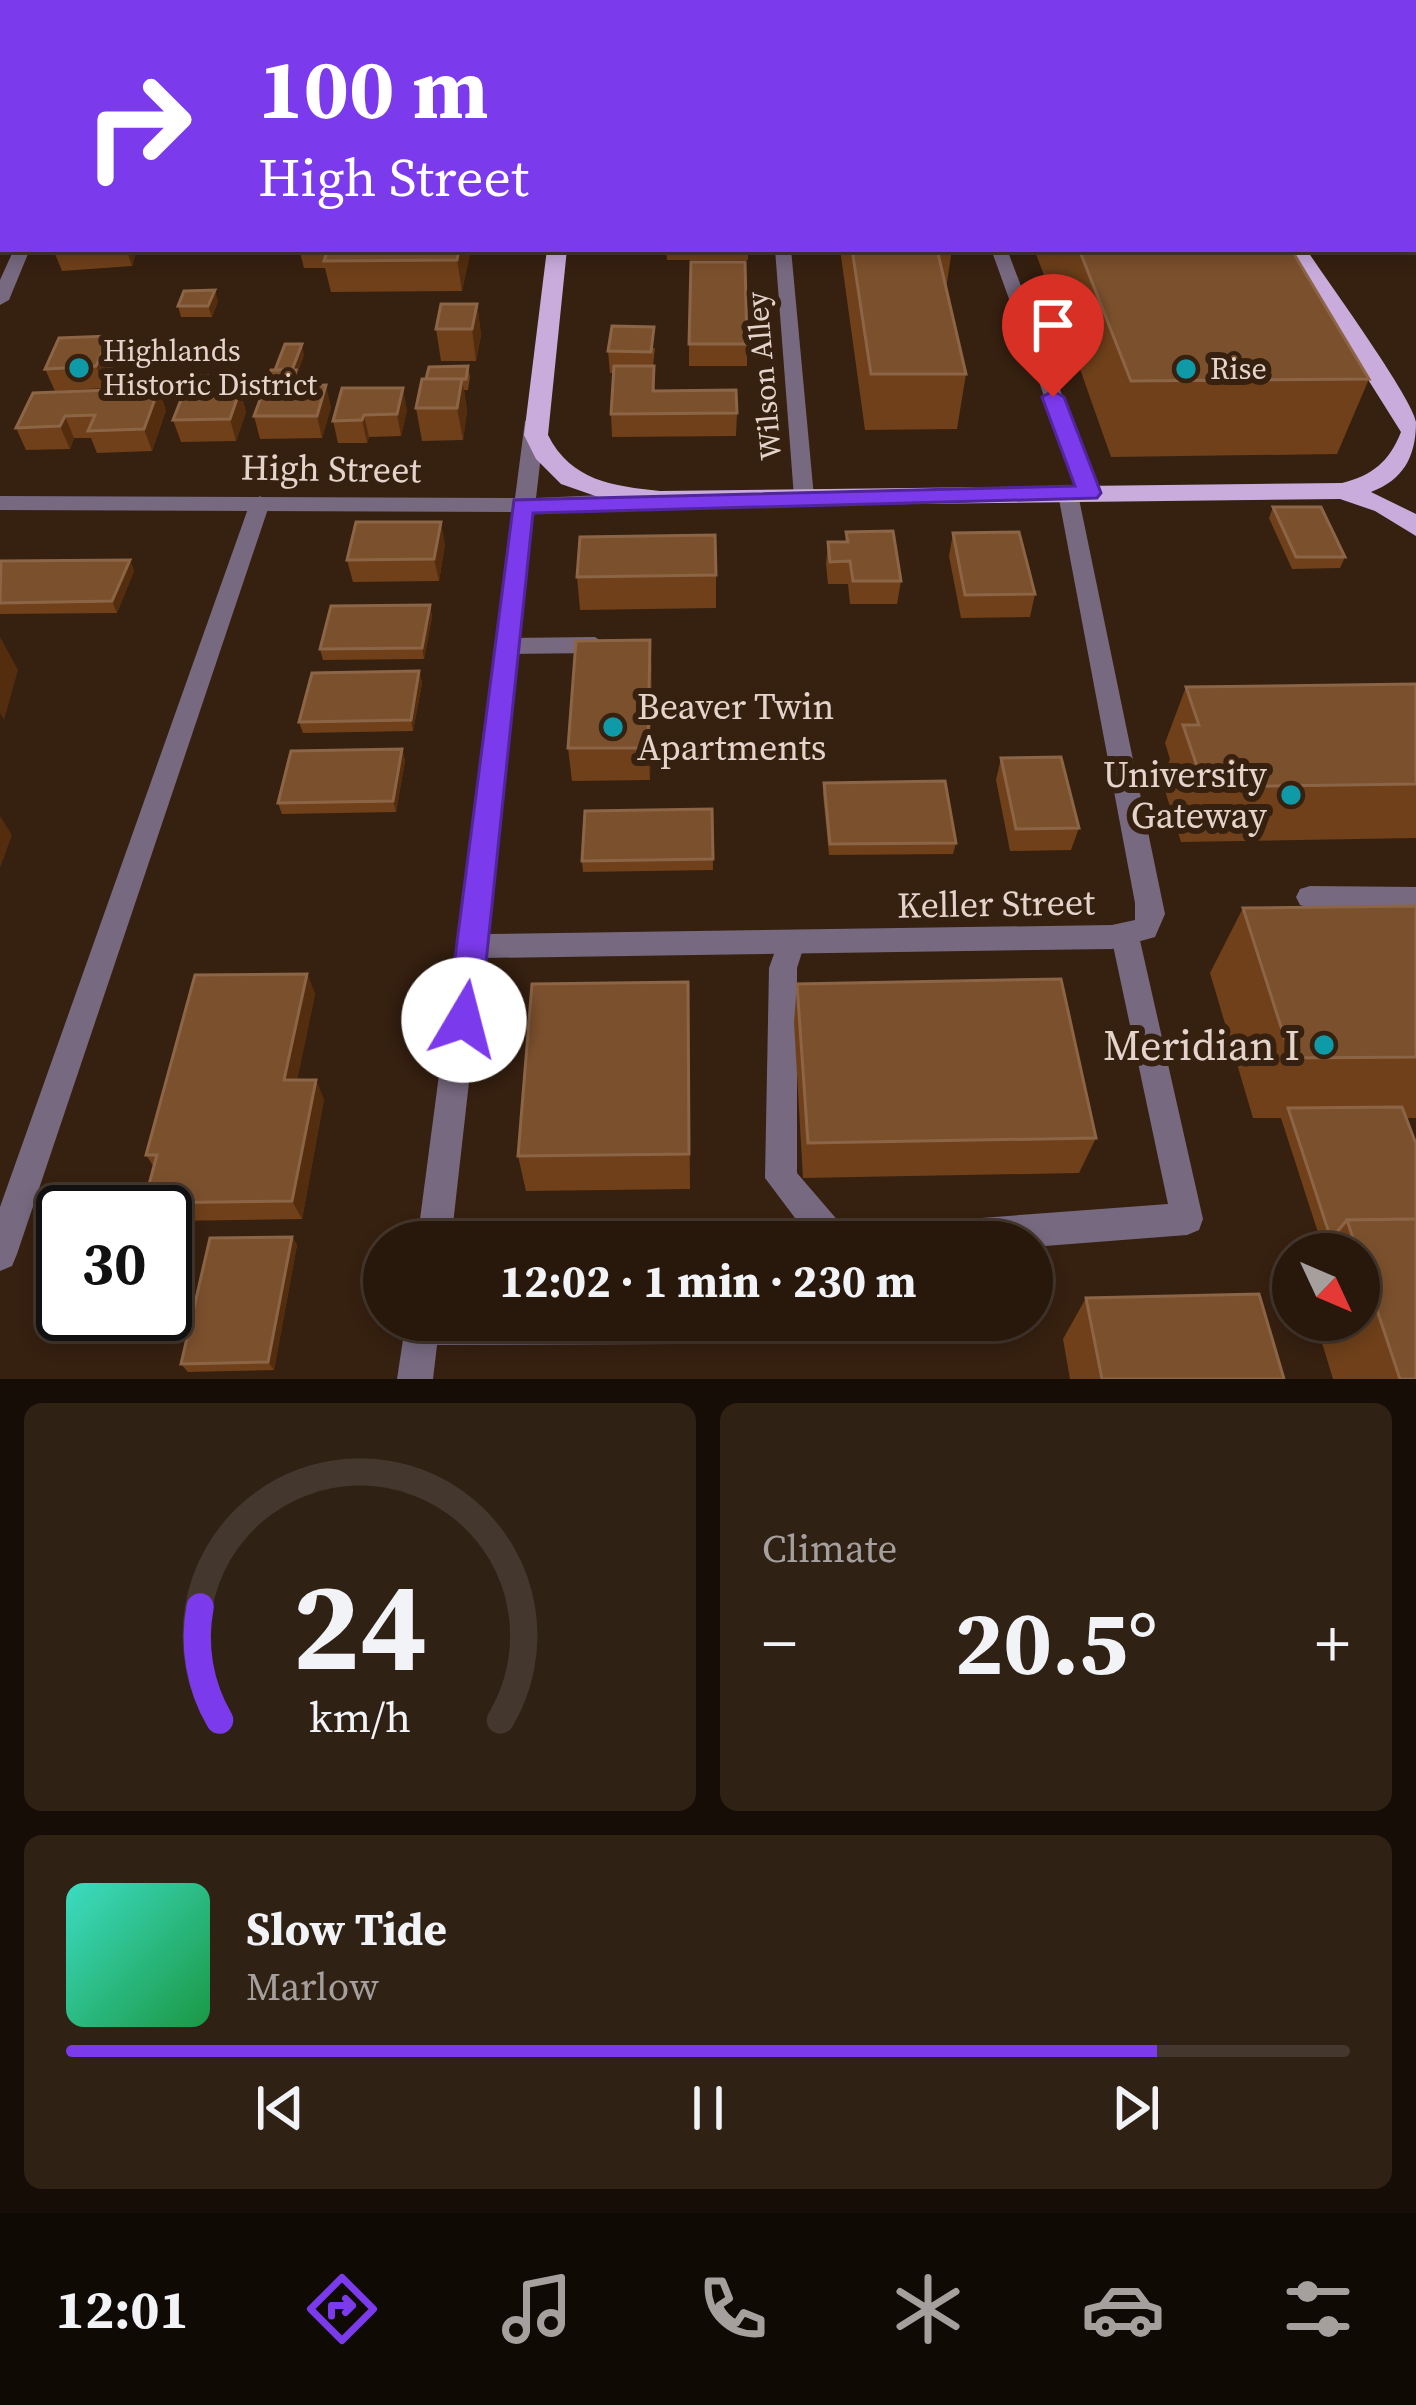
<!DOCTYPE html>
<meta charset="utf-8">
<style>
body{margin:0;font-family:"Source Serif 4",serif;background:#302115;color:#f1f3f6;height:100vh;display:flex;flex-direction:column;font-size:45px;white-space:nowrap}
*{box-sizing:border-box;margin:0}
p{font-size:39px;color:#a5a09d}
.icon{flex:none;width:66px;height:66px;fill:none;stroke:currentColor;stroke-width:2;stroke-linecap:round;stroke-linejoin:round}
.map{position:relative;height:1379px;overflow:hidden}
.details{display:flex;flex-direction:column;gap:24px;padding:24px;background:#160d07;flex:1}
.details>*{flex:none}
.top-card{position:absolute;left:0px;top:0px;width:1416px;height:252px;box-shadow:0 6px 18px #0003,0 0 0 3px #44372d;background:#7c3aed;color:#fff;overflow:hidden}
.needle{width:78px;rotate:134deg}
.fabs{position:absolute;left:1272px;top:1233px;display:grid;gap:24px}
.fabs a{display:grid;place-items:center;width:108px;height:108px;border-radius:50%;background:#28180c;box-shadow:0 6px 18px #0003,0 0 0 3px #44372d;font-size:60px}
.speed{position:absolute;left:36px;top:1185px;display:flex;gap:24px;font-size:60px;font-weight:700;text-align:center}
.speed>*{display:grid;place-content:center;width:156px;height:156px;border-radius:50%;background:#28180c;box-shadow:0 6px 18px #0003,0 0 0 3px #44372d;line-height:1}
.speed .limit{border:6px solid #111;border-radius:18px;background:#fff;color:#111}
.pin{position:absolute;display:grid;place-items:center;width:102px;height:102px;color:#fff;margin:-123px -51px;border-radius:50% 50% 50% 0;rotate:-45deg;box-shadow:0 0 12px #0007}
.pin .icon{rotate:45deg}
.me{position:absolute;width:132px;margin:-66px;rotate:8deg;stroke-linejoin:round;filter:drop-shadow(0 0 9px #0008)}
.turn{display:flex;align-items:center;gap:42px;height:252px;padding:0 60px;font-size:54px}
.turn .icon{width:156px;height:156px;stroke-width:2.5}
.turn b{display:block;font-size:84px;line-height:102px}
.big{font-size:90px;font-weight:700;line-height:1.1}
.details .card{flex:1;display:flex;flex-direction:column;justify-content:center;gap:18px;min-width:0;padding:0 42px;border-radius:18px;background:#302115}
.details .dial{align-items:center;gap:0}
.dial svg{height:312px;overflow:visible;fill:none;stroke:#44372d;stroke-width:7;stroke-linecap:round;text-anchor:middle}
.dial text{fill:#f1f3f6;stroke:none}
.song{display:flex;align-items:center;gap:36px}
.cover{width:144px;height:144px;border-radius:18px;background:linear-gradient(135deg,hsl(170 70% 55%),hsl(140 70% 35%))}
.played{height:12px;border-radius:6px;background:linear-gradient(90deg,#7c3aed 85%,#44372d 85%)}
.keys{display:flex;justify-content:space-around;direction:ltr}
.heat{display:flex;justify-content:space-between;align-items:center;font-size:66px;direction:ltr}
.details .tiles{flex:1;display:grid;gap:24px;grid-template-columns:1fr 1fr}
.card:last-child{grid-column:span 2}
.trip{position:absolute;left:363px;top:1221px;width:690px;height:120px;border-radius:60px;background:#28180c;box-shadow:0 6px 18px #0003,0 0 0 3px #44372d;font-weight:700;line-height:120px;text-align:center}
.dock{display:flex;height:192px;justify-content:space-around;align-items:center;background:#100a05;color:#a5a09d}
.dock .icon{width:84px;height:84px}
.dock .active{color:#7c3aed}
.dock b{font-size:54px;color:#f1f3f6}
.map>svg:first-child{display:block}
</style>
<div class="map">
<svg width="1416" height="1379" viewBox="0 0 1416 1379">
<rect width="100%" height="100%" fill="#362010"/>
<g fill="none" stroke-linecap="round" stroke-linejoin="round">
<g fill="#776980" fill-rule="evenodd">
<polygon points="775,249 791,249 814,497 804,504 794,497"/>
<polygon points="991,249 1007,249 1099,493 1096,498 1082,498 1079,493"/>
<polygon points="260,496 270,503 17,1254 12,1266 0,1271 0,1207 250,503"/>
<polygon points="595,637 607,645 595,653 506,654 494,646 506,638"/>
<polygon points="1310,886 1416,887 1416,909 1310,908 1300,905 1296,897 1300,889"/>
<polygon points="1125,924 1135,928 1139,936 1203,1219 1199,1230 1187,1235 1032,1247 1032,1242 870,1242 875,1230 887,1225 1168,1204 1111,936 1115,928"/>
<polygon points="791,931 801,934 805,943 797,968 797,1173 846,1230 851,1242 813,1242 765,1178 769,968 781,934"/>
<polygon points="408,1320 767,1320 762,1332 750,1337 678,1344 422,1345 410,1340 405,1328"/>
</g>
<g fill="#776980" fill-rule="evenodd">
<polygon points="0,103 3,103 0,112"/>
<polygon points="14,249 30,249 9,300 0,305 0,280"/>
<polygon points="535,415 545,421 536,498 646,493 656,500 646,507 534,511 486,934 1112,925 1135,920 1135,903 1058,494 1068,487 1078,494 1165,914 1155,937 1112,949 483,958 451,1242 417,1242 513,512 0,510 0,496 515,498 525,421"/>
<polygon points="406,1320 440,1320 433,1379 397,1379"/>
</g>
<g fill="#c9acdc" fill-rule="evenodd">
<rect x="580" y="0" width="16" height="3"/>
<path d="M 547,249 L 567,249 L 548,435 C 571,481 613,486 660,491 L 1342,483 C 1373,475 1389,462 1401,432 L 1286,249 L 1306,249 C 1326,279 1412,397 1416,422 C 1416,457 1403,480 1371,492 L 1416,514 L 1416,536 L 1375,511 L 1340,499 L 660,507 L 604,499 L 561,484 L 536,459 L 524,435 Z"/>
</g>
</g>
<g fill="#6f401a">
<polygon points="9,0 74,0 74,2 10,3"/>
<polygon points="185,0 251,0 252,3 186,3"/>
<polygon points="330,0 555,0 555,3 329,3"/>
<rect x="610" y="0" width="257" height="3"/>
<polygon points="1263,0 1416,0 1416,68 1413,68 1413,3 1263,2"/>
<rect x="1413" y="90" width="3" height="157"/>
<polygon points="53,249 137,249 132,266 62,271"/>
<polygon points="299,249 471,249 462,291 331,292 325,268 304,268"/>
<polygon points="613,249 647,249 647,254 613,255"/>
<polygon points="666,249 748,249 748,260 667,260"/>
<polygon points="840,249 952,249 946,289 966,374 957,429 865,430"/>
<polygon points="1034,249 1291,249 1369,379 1337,454 1111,457 1050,284 1052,274 1044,275"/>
<polygon points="218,301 212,317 181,317 178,306"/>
<polygon points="477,304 481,335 476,361 441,361 436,329"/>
<rect x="689" y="344" width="58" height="22"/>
<polygon points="655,348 653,366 655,391 737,413 736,436 612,437 611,414 613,373 610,373 608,351"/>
<polygon points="304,355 297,374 300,386 331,407 322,438 260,439 254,416 275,370"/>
<polygon points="117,357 105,388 55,391 45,369"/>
<polygon points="468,366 470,377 468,390 464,390 467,411 463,440 422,441 416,408"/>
<polygon points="342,388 407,410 401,436 369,437 367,443 338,443 333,421"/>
<polygon points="240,390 246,412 236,441 181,442 173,420 212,391"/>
<polygon points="33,393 166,410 152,451 97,453 91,438 74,438 70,449 26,450 16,428"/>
<polygon points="1273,507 1345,557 1340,568 1292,569 1269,518"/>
<polygon points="846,532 901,581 897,604 850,604 848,584 828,584 826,564 828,542 845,542"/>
<polygon points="953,533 1035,594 1030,617 961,618 949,556"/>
<polygon points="445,544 439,581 353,582 347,560"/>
<polygon points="130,560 134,571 117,613 0,614 0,564"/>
<polygon points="716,575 716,608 580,610 577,577"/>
<polygon points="430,605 432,617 424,659 323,660 320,649"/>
<polygon points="650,640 652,673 650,780 572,781 568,748"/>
<polygon points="419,671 422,683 413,731 303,733 299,722"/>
<polygon points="1416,684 1416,838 1181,842 1162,781 1170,759 1165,743 1186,687"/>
<polygon points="402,749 405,761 396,812 282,814 278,803"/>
<polygon points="1001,758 1079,828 1071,850 1010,851 996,780"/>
<polygon points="824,783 956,843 953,854 829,855 823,794"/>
<polygon points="712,809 713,870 583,872 582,861"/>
<polygon points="1416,906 1416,1118 1406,1118 1416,1379 1333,1379 1315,1320 1359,1320 1359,1254 1318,1254 1323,1248 1281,1118 1253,1118 1210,973 1243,908"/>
<polygon points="307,974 315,994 297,1080 324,1099 302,1219 165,1221 165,1212 150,1212 144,1203 154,1167 146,1155"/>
<polygon points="688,982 690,1189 526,1191 518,1156"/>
<polygon points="797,984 1096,1138 1079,1173 803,1178 794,1022"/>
<polygon points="292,1237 297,1245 274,1370 188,1372 181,1364"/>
<polygon points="1086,1298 1284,1379 1070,1379 1063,1339"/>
</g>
<g fill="#532d0e">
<polygon points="26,0 74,0 74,2 27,3"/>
<polygon points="3,59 3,86 1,89 0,62"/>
<polygon points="126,249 137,249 132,266"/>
<polygon points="459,249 471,249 462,291 457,260"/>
<polygon points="215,290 218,301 212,317 208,306"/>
<polygon points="477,304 481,335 476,361 472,329"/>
<polygon points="109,336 117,357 105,388 96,366"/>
<polygon points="302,344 304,355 297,374 302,392 291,386 291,371"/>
<polygon points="207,376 214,398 202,391"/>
<polygon points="462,379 467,411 463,440 457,408"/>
<polygon points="326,385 331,407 322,438 317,416"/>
<polygon points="159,388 166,410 152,451 144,429"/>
<polygon points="403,388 407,410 401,436 397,414"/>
<polygon points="240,390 246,412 236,441 230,419"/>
<polygon points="364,415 369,437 367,443 362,420"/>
<polygon points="65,416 74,438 70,449 60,426"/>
<polygon points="441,522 445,544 439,581 434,559"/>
<polygon points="130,560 134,571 117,613 112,601"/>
<polygon points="430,605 432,617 424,659 422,648"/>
<polygon points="0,637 18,670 4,720 0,713"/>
<polygon points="650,640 652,673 650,780 648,748"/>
<polygon points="419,671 422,683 413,731 411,720"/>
<polygon points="402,749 405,761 396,812 393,801"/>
<polygon points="0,816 12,835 0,868"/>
<polygon points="307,974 315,994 293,1100 284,1080"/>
<polygon points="316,1080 324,1099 302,1219 292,1201"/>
<polygon points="292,1237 297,1245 274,1370 268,1362"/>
</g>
<g fill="#7b502d" stroke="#8c6546" stroke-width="3">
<polygon points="330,0 388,0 387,3 329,3"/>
<rect x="610" y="0" width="85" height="3"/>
<rect x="789" y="0" width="78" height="3"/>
<polygon points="905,0 1166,0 1168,3 905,3"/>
<polygon points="1289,0 1416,0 1416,41 1413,41 1413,3 1292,3"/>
<rect x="0" y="23" width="3" height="16"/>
<polygon points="1413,90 1416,90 1416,111 1413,108"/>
<rect x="1413" y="172" width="3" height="23"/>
<polygon points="328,249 459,249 457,260 324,261"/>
<polygon points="852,249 937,249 966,374 871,374"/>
<polygon points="1079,249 1291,249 1369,379 1131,381"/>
<polygon points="691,262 745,262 747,344 689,344"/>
<polygon points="215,290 208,306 178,306 184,291"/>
<polygon points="441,304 477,304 472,329 436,329"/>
<polygon points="612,326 654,327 651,352 608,351"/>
<polygon points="109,336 96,366 45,369 59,338"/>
<polygon points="285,344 302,344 292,370 275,370"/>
<polygon points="468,366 466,379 426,379 429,367"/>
<polygon points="614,366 654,366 653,391 736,390 737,413 611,414"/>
<polygon points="271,370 296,370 291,386 326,385 317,416 254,416"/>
<polygon points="207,376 202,391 240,390 230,419 173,420 190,377"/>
<polygon points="422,379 462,379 457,408 416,408"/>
<polygon points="159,388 144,429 88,431 95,415 65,416 60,426 16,428 33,393"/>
<polygon points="342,388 403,388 397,414 364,415 362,420 333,421"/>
<polygon points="1273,507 1321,507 1345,557 1296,557"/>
<polygon points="356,522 441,522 434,559 347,560"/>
<polygon points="893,531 901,581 853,581 850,561 830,562 828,542 848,542 846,532"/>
<polygon points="1019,532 1035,594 965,595 953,533"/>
<polygon points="715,535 716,575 577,577 580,537"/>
<polygon points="130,560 112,601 0,603 1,561"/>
<polygon points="430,605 422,648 320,649 331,606"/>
<polygon points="650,640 648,748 568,748 576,641"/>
<polygon points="419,671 411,720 299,722 312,673"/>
<polygon points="1416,684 1416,784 1204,787 1183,725 1199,725 1186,687"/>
<polygon points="402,749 393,801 278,803 291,751"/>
<polygon points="1061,757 1079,828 1016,829 1001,758"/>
<polygon points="945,781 956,843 830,844 824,783"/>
<polygon points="712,809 713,859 582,861 585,811"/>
<polygon points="1416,906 1416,1057 1291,1058 1243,908"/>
<polygon points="307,974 284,1080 316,1080 292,1201 144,1203 157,1155 146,1155 195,975"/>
<polygon points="1061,979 1096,1138 808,1143 797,984"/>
<polygon points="688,982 689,1154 518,1156 532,984"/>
<polygon points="1402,1107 1416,1144 1416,1219 1347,1220 1331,1239 1288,1108"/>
<polygon points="1416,1219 1416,1379 1400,1379 1347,1220"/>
<polygon points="292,1237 268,1362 181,1364 210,1238"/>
<polygon points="1259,1294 1284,1379 1102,1379 1086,1298"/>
</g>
<polygon fill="#7c3aed" stroke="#51269a" stroke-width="3" points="1053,391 1064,397 1101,493 1097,498 533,513 480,1020 475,1030 464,1035 452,1030 447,1020 514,500 1075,486 1042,397"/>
<g fill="#0f9aa8" stroke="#362010" stroke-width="4.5">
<circle cx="79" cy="368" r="12"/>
<circle cx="1186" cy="369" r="12"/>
<circle cx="613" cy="727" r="12"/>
<circle cx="1291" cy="795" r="12"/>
<circle cx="1324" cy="1045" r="12"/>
</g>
<g text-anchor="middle" stroke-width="12" stroke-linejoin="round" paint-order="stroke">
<g font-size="30" fill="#e4d4cb" stroke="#362010" text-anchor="start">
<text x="103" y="361">Highlands<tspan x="103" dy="34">Historic District</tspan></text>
<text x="1210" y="379">Rise</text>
</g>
<g font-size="30" fill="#e4d4cb" stroke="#362010">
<text transform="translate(764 376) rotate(-95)" y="10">Wilson Alley</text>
</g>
<g font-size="36" fill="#e4d4cb" stroke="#362010">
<text transform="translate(331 468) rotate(1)" y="13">High Street</text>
<text transform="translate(996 903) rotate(-1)" y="13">Keller Street</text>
</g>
<g font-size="36" fill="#e4d4cb" stroke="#362010" text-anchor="start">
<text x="637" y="719">Beaver Twin<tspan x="637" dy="41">Apartments</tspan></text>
<text x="1267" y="787" text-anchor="end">University<tspan x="1267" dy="41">Gateway</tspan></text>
</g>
<g font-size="42" fill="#e4d4cb" stroke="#362010" text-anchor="end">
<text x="1300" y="1060">Meridian I</text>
</g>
</g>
</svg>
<div class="fabs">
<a><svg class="needle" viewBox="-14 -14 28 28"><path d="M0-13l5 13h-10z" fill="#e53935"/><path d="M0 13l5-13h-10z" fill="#a5a09d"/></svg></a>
</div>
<div class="speed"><div class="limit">30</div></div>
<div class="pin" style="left:1053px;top:397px;background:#d93025"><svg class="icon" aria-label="arrive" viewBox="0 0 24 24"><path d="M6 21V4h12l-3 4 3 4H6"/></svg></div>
<svg class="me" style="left:464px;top:1020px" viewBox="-20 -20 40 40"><circle r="19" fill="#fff"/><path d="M0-13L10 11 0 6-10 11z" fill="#7c3aed"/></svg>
<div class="trip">12:02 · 1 min · 230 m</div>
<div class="top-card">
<div class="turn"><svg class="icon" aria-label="right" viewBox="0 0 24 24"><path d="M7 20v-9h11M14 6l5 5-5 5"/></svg><div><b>100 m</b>High Street</div></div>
</div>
</div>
<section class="details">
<div class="tiles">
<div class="card dial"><svg viewBox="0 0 100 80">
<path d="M14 69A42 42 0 1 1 86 69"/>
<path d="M14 69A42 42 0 0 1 9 40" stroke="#7c3aed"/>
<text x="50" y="56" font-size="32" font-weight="700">24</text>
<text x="50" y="72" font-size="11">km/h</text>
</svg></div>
<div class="card"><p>Climate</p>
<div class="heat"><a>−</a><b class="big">20.5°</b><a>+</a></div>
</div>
<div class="card">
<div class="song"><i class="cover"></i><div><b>Slow Tide</b><p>Marlow</p></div></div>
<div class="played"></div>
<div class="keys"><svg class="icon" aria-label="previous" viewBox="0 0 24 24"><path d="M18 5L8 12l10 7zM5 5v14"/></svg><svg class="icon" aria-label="pause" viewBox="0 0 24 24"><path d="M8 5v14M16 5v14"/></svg><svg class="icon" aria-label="next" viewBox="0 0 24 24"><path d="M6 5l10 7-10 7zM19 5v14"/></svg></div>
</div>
</div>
</section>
<nav class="dock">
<b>12:01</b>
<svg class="icon active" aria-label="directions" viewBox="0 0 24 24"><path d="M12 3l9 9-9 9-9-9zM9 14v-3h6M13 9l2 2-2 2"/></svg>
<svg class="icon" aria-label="music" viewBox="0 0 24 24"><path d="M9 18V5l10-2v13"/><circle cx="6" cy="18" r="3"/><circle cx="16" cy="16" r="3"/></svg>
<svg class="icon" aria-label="phone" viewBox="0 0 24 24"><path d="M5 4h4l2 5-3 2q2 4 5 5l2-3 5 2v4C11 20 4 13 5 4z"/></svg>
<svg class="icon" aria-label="climate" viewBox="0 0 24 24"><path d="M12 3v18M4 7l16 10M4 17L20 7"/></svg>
<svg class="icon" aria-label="car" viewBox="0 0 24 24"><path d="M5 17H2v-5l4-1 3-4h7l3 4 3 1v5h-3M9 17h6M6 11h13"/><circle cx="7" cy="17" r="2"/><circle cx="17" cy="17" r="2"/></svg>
<svg class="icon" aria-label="filters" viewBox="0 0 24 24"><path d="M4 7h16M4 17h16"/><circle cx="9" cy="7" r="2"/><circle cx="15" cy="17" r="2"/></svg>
</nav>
